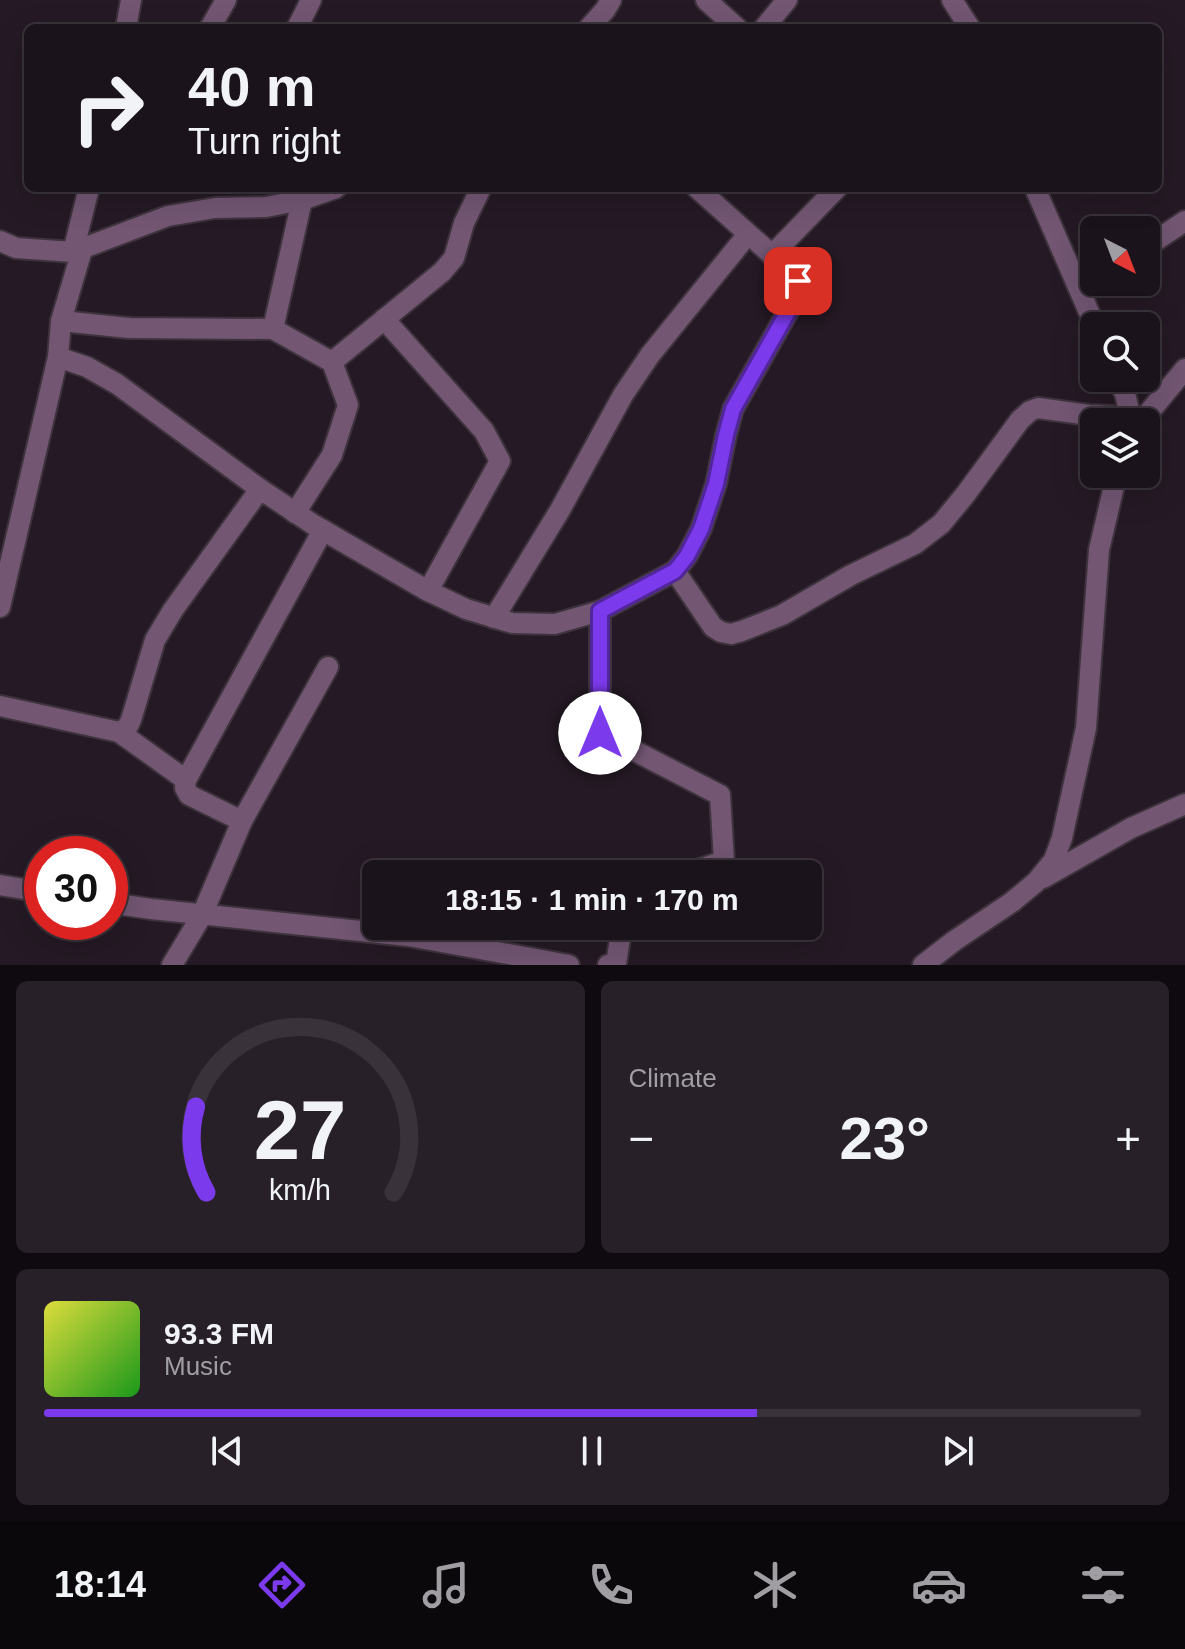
<!DOCTYPE html>
<meta charset="utf-8">
<style>
body{margin:0;font-family:Arial,sans-serif;background:#282028;color:#f1f3f6;height:100vh;display:flex;flex-direction:column;font-size:30px;white-space:nowrap}
*{box-sizing:border-box;margin:0}
p{font-size:26px;color:#a09ea3}
.icon{flex:none;width:44px;height:44px;fill:none;stroke:currentColor;stroke-width:2;stroke-linecap:round;stroke-linejoin:round}
.map{position:relative;height:965px;overflow:hidden}
.sheet{display:flex;flex-direction:column;gap:16px;padding:16px;background:#0f0a0f;flex:1}
.sheet>*{flex:none}
.top-card{position:absolute;left:24px;top:24px;width:1138px;height:168px;border-radius:12px;box-shadow:0 8px 32px #0002,0 0 0 2px #39323a;background:#1b131b;color:#f1f3f6;overflow:hidden}
.needle{width:52px;rotate:138deg}
.controls{position:absolute;left:1080px;top:216px;display:grid;gap:16px}
.controls a{display:grid;place-items:center;width:80px;height:80px;border-radius:12px;background:#1b131b;box-shadow:0 8px 32px #0002,0 0 0 2px #39323a;font-size:40px}
.speed{position:absolute;left:24px;top:836px;display:flex;gap:16px;font-size:40px;font-weight:700;text-align:center}
.speed>*{display:grid;place-content:center;width:104px;height:104px;border-radius:50%;background:#1b131b;box-shadow:0 8px 32px #0002,0 0 0 2px #39323a;line-height:1}
.speed .limit{border:12px solid #d22;background:#fff;color:#111}
.pin{position:absolute;display:grid;place-items:center;width:68px;height:68px;color:#fff;margin:-34px;border-radius:16px;box-shadow:0 4px 12px #0006}
.me{position:absolute;width:88px;margin:-44px;rotate:0deg;stroke-linejoin:round;filter:drop-shadow(0 0 6px #0008)}
.turn{display:flex;align-items:center;gap:28px;height:168px;padding:0 32px;font-size:36px}
.turn .icon{width:104px;height:104px;stroke-width:2.5}
.turn b{display:block;font-size:56px;line-height:68px}
.big{font-size:60px;font-weight:700;line-height:1.1}
.sheet .tile{flex:1;display:flex;flex-direction:column;justify-content:center;gap:12px;min-width:0;padding:0 28px;border-radius:12px;background:#282028}
.sheet .dial{align-items:center;gap:0}
.dial svg{height:208px;overflow:visible;fill:none;stroke:#39323a;stroke-width:7;stroke-linecap:round;text-anchor:middle}
.dial text{fill:#f1f3f6;stroke:none}
.song{display:flex;align-items:center;gap:24px}
.cover{width:96px;height:96px;border-radius:12px;background:linear-gradient(135deg,hsl(60 70% 55%),hsl(120 70% 35%))}
.played{height:8px;border-radius:4px;background:linear-gradient(90deg,#7c3aed 65%,#39323a 65%)}
.keys{display:flex;justify-content:space-around;direction:ltr}
.heat{display:flex;justify-content:space-between;align-items:center;font-size:44px;direction:ltr}
.sheet .tiles{flex:1;display:grid;gap:16px;grid-template-columns:1fr 1fr}
.tile:last-child{grid-column:span 2}
.trip{position:absolute;left:362px;top:860px;width:460px;height:80px;border-radius:12px;background:#1b131b;box-shadow:0 8px 32px #0002,0 0 0 2px #39323a;font-weight:700;line-height:80px;text-align:center}
.tab-bar{display:flex;height:128px;justify-content:space-around;align-items:center;background:#0b080b;color:#a09ea3}
.tab-bar .icon{width:56px;height:56px}
.tab-bar .selected{color:#7c3aed}
.tab-bar b{font-size:36px;color:#f1f3f6}
.map>svg:first-child{display:block}
</style>
<div class="map">
<svg width="1185" height="965" viewBox="0 0 1185 965">
<rect width="100%" height="100%" fill="#241924"/>
<g fill="none" stroke-linecap="round" stroke-linejoin="round">
<g stroke="#3e333d" stroke-width="24">
<g id="minor">
<polyline points="706,0 737,28"/>
<polyline points="952,0 970,28"/>
<polyline points="126,28 131,0"/>
<polyline points="210,28 226,0"/>
<polyline points="297,28 311,0"/>
<polyline points="589,28 605,10 611,0"/>
<polyline points="764,28 787,0"/>
<polyline points="1035,188 1095,326"/>
<polyline points="0,241 16,248 73,252 168,216 215,208 266,207 302,200 336,188"/>
<polyline points="1146,247 1185,221"/>
<polyline points="772,255 837,188"/>
<polyline points="384,319 484,431 500,461 428,591"/>
<polyline points="61,321 129,328 273,329 332,362 348,405 332,455 295,513"/>
<polyline points="273,329 302,200"/>
<polyline points="58,357 61,321 82,250 73,252 89,188"/>
<polyline points="332,362 442,272 454,258 464,223 481,188"/>
<polyline points="1118,378 1125,394 1132,422"/>
<polyline points="1141,422 1185,369"/>
<polyline points="675,571 713,627 721,632 731,634 742,631 782,615 851,575 915,544 941,524 965,495 1020,420 1030,411 1038,408 1089,415 1131,417"/>
<polyline points="0,607 58,357 87,367 117,384 260,489"/>
<polyline points="600,611 675,571 687,556 701,529 716,484 726,435 733,409 799,292 798,281 790,271 697,188"/>
<polyline points="494,618 560,510 623,395 650,355 748,234"/>
<polyline points="0,706 119,732 127,728 131,720 155,640 173,610 260,489 314,525 428,591 466,609 512,623 555,624 600,611 600,733 720,795 724,861 685,874"/>
<polyline points="119,732 186,780"/>
<polyline points="242,821 189,795 185,788 186,780 323,530"/>
<polyline points="1043,878 1131,828 1185,804"/>
<polyline points="0,885 42,892"/>
<polyline points="110,903 151,909 408,936 569,965"/>
<polyline points="172,965 202,915 242,821 328,667"/>
<polyline points="608,965 616,964 622,926"/>
<polyline points="923,965 954,941 1012,902 1036,882 1054,860 1062,838 1086,728 1099,550 1114,486 1119,474"/>
</g>
</g>
<use href="#minor" stroke="#725672" stroke-width="20"/>
</g>
<g fill="none" stroke-linecap="round" stroke-linejoin="round">
<g stroke="#51269a" stroke-width="20">
<polyline id="route" points="600,733 600,611 675,571 687,556 701,529 716,484 726,435 733,409 799,292 798,281"/>
</g>
<use href="#route" stroke="#7c3aed" stroke-width="14"/>
</g>
</svg>
<div class="controls">
<a><svg class="needle" viewBox="-14 -14 28 28"><path d="M0-13l5 13h-10z" fill="#e53935"/><path d="M0 13l5-13h-10z" fill="#a09ea3"/></svg></a>
<a><svg class="icon" aria-label="search" viewBox="0 0 24 24"><circle cx="10" cy="10" r="6"/><path d="M15 15l6 6"/></svg></a>
<a><svg class="icon" aria-label="layers" viewBox="0 0 24 24"><path d="M12 4l9 5-9 5-9-5zM3 14l9 5 9-5"/></svg></a>
</div>
<div class="speed"><div class="limit">30</div></div>
<div class="pin" style="left:798px;top:281px;background:#d93025"><svg class="icon" aria-label="arrive" viewBox="0 0 24 24"><path d="M6 21V4h12l-3 4 3 4H6"/></svg></div>
<svg class="me" style="left:600px;top:733px" viewBox="-20 -20 40 40"><circle r="19" fill="#fff"/><path d="M0-13L10 11 0 6-10 11z" fill="#7c3aed"/></svg>
<div class="trip">18:15 · 1 min · 170 m</div>
<div class="top-card">
<div class="turn"><svg class="icon" aria-label="right" viewBox="0 0 24 24"><path d="M7 20v-9h11M14 6l5 5-5 5"/></svg><div><b>40 m</b>Turn right</div></div>
</div>
</div>
<section class="sheet">
<div class="tiles">
<div class="tile dial"><svg viewBox="0 0 100 80">
<path d="M14 69A42 42 0 1 1 86 69"/>
<path d="M14 69A42 42 0 0 1 10 36" stroke="#7c3aed"/>
<text x="50" y="56" font-size="32" font-weight="700">27</text>
<text x="50" y="72" font-size="11">km/h</text>
</svg></div>
<div class="tile"><p>Climate</p>
<div class="heat"><a>−</a><b class="big">23°</b><a>+</a></div>
</div>
<div class="tile">
<div class="song"><i class="cover"></i><div><b>93.3 FM</b><p>Music</p></div></div>
<div class="played"></div>
<div class="keys"><svg class="icon" aria-label="previous" viewBox="0 0 24 24"><path d="M18 5L8 12l10 7zM5 5v14"/></svg><svg class="icon" aria-label="pause" viewBox="0 0 24 24"><path d="M8 5v14M16 5v14"/></svg><svg class="icon" aria-label="next" viewBox="0 0 24 24"><path d="M6 5l10 7-10 7zM19 5v14"/></svg></div>
</div>
</div>
</section>
<nav class="tab-bar">
<b>18:14</b>
<svg class="icon selected" aria-label="directions" viewBox="0 0 24 24"><path d="M12 3l9 9-9 9-9-9zM9 14v-3h6M13 9l2 2-2 2"/></svg>
<svg class="icon" aria-label="music" viewBox="0 0 24 24"><path d="M9 18V5l10-2v13"/><circle cx="6" cy="18" r="3"/><circle cx="16" cy="16" r="3"/></svg>
<svg class="icon" aria-label="phone" viewBox="0 0 24 24"><path d="M5 4h4l2 5-3 2q2 4 5 5l2-3 5 2v4C11 20 4 13 5 4z"/></svg>
<svg class="icon" aria-label="climate" viewBox="0 0 24 24"><path d="M12 3v18M4 7l16 10M4 17L20 7"/></svg>
<svg class="icon" aria-label="car" viewBox="0 0 24 24"><path d="M5 17H2v-5l4-1 3-4h7l3 4 3 1v5h-3M9 17h6M6 11h13"/><circle cx="7" cy="17" r="2"/><circle cx="17" cy="17" r="2"/></svg>
<svg class="icon" aria-label="filters" viewBox="0 0 24 24"><path d="M4 7h16M4 17h16"/><circle cx="9" cy="7" r="2"/><circle cx="15" cy="17" r="2"/></svg>
</nav>
